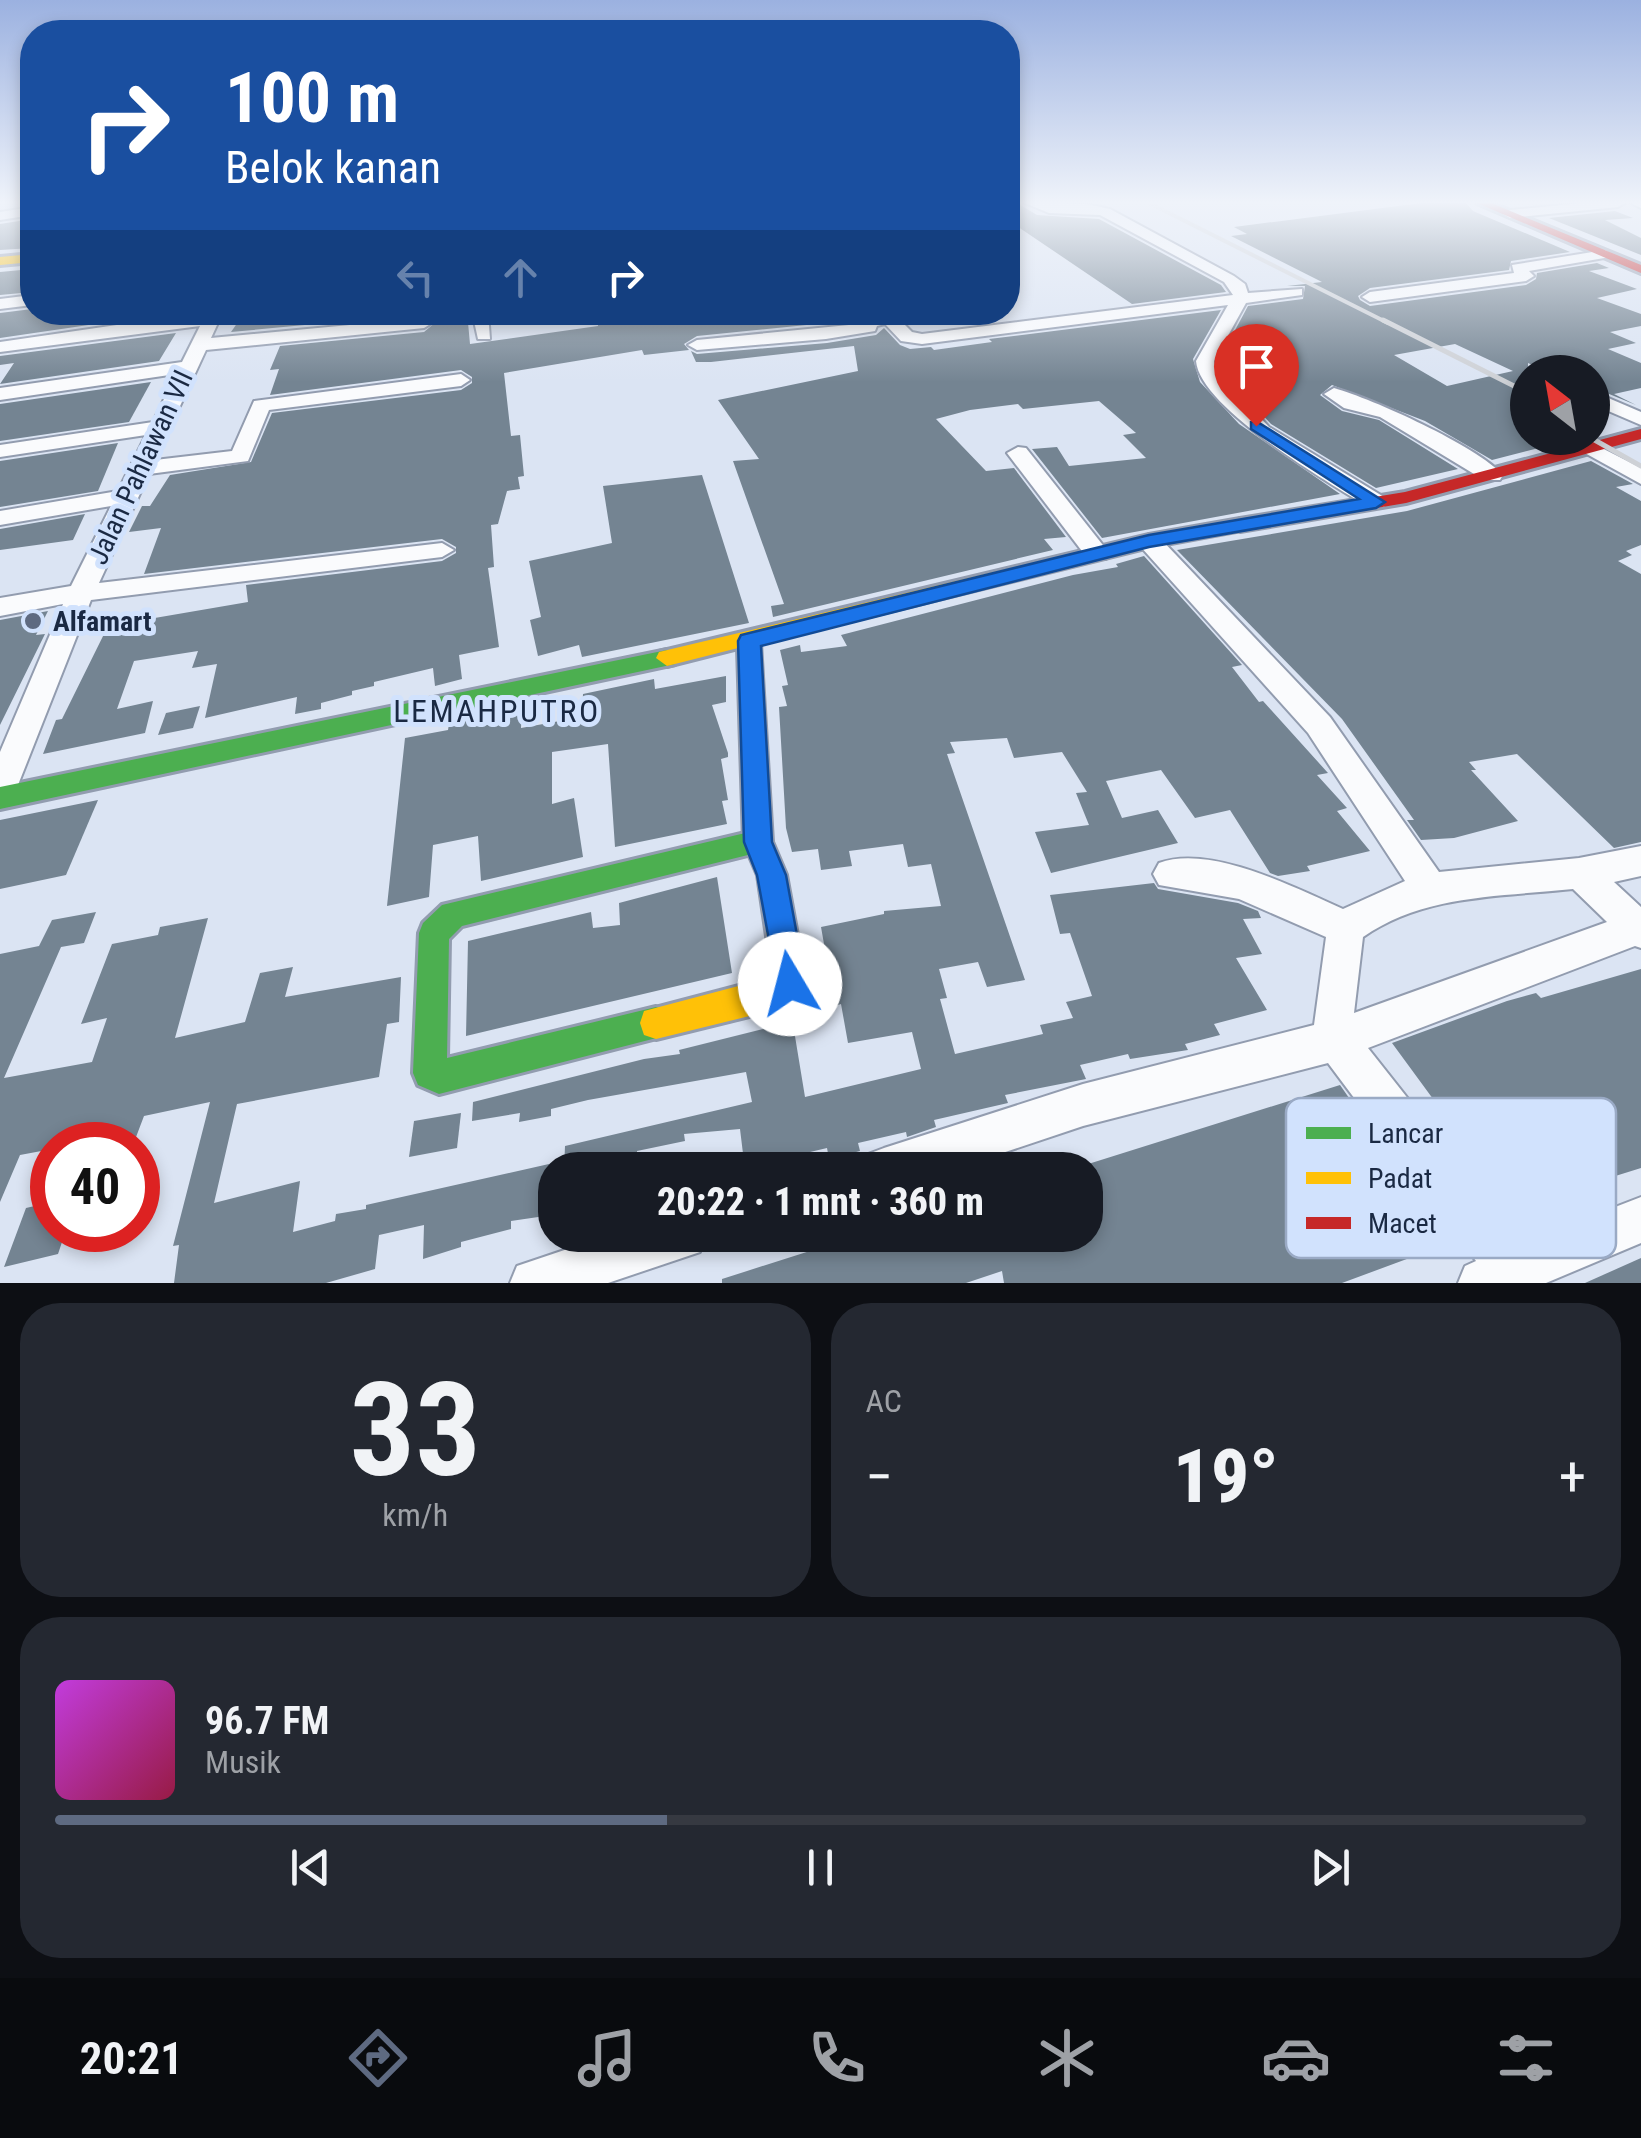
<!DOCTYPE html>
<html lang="id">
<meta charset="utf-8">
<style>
body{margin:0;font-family:"Roboto Condensed",sans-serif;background:#242831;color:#f1f3f6;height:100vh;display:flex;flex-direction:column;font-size:38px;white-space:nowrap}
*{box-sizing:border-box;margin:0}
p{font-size:32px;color:#9ea1a6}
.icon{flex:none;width:55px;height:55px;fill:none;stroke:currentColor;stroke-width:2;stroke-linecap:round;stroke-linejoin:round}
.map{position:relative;height:1283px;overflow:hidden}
.sheet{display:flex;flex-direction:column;gap:20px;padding:20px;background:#0d0f14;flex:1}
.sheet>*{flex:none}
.top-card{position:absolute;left:20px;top:20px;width:1000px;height:305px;border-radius:40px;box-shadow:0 5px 15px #0003;background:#1a4fa0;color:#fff;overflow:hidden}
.needle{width:65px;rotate:329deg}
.buttons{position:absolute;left:1510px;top:355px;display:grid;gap:20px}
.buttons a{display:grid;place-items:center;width:100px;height:100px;border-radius:50%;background:#171b24;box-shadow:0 5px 15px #0003;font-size:50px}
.speed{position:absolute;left:30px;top:1122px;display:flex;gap:20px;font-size:50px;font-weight:700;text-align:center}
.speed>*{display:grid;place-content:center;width:130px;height:130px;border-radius:50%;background:#171b24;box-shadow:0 5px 15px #0003;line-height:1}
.speed .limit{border:15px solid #d22;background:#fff;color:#111}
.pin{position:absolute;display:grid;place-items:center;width:85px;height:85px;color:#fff;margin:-102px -42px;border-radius:50% 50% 50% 0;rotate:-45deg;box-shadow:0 0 10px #0007}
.pin .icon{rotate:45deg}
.me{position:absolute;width:110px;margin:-55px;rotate:352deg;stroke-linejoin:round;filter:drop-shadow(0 0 8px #0008)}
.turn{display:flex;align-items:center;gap:35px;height:210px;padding:0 40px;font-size:45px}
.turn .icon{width:130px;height:130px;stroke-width:2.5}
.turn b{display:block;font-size:70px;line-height:85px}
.lanes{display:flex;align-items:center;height:95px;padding:0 40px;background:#0003;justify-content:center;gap:50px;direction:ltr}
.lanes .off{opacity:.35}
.big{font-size:75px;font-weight:800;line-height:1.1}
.sheet .card{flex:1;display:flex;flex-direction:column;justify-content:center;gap:15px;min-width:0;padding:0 35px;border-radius:40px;background:#242831}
.sheet .dial{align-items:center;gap:0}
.dial b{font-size:130px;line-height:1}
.song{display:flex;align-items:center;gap:30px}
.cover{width:120px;height:120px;border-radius:15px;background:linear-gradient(135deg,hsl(290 70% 55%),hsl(340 70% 35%))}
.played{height:10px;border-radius:5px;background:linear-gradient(90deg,#5e6a81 40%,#363941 40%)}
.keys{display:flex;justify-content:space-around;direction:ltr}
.heat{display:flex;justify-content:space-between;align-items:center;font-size:55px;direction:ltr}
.sheet .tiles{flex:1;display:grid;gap:20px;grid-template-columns:1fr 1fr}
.card:last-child{grid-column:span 2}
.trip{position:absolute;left:538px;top:1152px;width:565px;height:100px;border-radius:40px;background:#171b24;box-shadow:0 5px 15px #0003;font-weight:800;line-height:100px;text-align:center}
.tabs{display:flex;height:160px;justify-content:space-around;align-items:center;background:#090b0e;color:#9ea1a6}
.tabs .icon{width:70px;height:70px}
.tabs .current{color:#5e6a81}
.tabs b{font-size:45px;color:#f1f3f6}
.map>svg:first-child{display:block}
</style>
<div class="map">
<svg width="1641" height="1283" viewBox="0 0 1641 1283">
<rect width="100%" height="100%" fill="#dbe4f3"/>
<g fill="#748492" fill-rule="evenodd">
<polygon points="1008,203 1017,203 1037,215 1099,219 1221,285 1226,292 1132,304 1008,220"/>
<path d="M 1421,203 L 1466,203 L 1473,211 L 1570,252 L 1511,261 L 1509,270 L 1370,288 L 1358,296 L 1360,300 L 1370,306 L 1526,285 L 1536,279 L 1537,273 L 1597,263 L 1609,268 L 1589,271 L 1637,289 L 1597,298 L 1641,314 L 1641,326 L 1610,332 L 1636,343 L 1608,349 L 1641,363 L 1641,388 L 1614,394 L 1636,405 L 1592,387 L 1592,372 L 1548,372 L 1528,363 L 1528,438 L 1570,440 L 1492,460 L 1425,421 L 1332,385 L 1320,395 L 1342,411 L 1379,420 L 1458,469 L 1376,488 L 1271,424 L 1219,368 L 1218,362 L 1248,306 L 1303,299 L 1305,286 L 1287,286 L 1322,282 L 1231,236 L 1247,234 L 1234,227 ZM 1455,344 L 1513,371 L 1447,386 L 1394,355 Z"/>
<polygon points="1615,211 1633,218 1605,220 1641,238 1641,255 1549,218"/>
<polygon points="32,219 32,248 0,250 0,224"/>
<polygon points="32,269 32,292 0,295 0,272"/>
<polygon points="32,309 32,312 177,312 0,338 0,313"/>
<polygon points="1221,310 1193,359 1200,382 1239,424 1340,494 1102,538 1032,449 1057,447 1069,466 1146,458 1123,435 1136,433 1099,401 1023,409 1018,404 970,410 936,419 986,471 1014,468 1066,537 1044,539 1053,550 773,617 771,606 784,604 733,461 759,459 718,400 858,371 854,346 711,362 696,362 691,351 697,354 827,343 876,335 884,328 900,345 910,349 931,347 934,350 992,342 989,339"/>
<polygon points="245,312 403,312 401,316 231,332"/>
<polygon points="439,312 467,312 470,344 598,326 597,312 747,312 750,318 767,317 769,323 835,316 832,312 871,313 860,314 856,320 697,336 684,344 689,350 644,355 642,350 504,373 511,436 520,435 524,476 518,477 520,489 507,491 498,524 491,525 494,567 488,568 499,647 459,655 462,679 435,686 433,668 374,682 374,686 352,691 352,695 321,703 321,709 295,714 297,697 205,718 217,664 192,668 198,651 134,661 117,709 153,701 145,733 43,754 56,720 62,719 108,626 248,602 246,585 442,561 456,553 456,547 442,539 144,574 161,528 129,532 142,506 150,506 170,475 251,462 272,413 461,390 472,383 472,377 461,370 270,395 279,369 270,370 280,346 424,332 436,322 424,314"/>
<polygon points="176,333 159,361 0,384 14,363 0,365 0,356"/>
<polygon points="151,382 129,422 0,441 0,404"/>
<polygon points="118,443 98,491 0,507 0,461"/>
<polygon points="1591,461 1633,484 1616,487 1641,501 1641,545 1626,551 1632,555 1618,561 1641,574 1641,842 1614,848 1517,754 1469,762 1476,770 1471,770 1518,821 1454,838 1421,840 1407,820 1414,820 1342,719 1177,550 1407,511"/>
<polygon points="702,475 749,623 582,657 579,645 538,656 530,620 541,617 529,561 612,543 603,486"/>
<polygon points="85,514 73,540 0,550 0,529"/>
<polygon points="1144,556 1242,665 1232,667 1259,702 1263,701 1328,773 1317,775 1347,808 1337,811 1370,851 1307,866 1310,871 1278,876 1270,873 1230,810 1195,818 1161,770 1106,781 1122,818 1158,810 1178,843 1051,873 1035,832 1089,825 1076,793 1087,792 1062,752 1014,758 1007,738 950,742 955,753 947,754 1025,980 987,987 978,962 939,969 947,998 940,999 955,1054 1043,1034 1040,1025 1073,1018 1066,1002 1092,996 1070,933 1060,934 1050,895 1154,883 1158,889 1238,903 1258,911 1261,918 1243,919 1262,954 1236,958 1267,1010 1214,1024 1220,1035 1185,1044 1188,1050 1130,1059 1128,1054 1080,1065 1086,1079 1005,1095 1008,1103 934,1120 936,1127 907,1137 906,1132 858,1143 860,1151 829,1159 827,1148 772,1161 774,1170 745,1170 740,1129 684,1134 685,1141 637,1151 638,1170 564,1170 565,1146 752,1102 746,1072 588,1100 551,1109 551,1116 519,1122 520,1113 472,1121 473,1102 644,1059 680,1054 679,1050 779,1025 792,1018 805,1097 921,1069 912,1032 848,1043 841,1004 835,1006 821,927 884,914 884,911 941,906 931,864 908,867 903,844 849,851 852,866 821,870 818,849 792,852 786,828 779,707 787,706 782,686 788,685 780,650 800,645 801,652 847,646 841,635 1073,575 1118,567 1116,564"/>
<polygon points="48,611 36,635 45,634 0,725 0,620"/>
<polygon points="726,676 726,702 712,705 728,753 728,757 721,759 728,800 722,801 727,824 615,847 608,744 552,752 552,804 574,798 583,857 481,881 478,836 433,845 429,897 387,906 405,738 448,730 449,724 522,708 521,728 582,717 583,694 654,679 655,689"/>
<polygon points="200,706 193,728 158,735 166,713"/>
<polygon points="98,800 66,875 0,889 0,820"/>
<polygon points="717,877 732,973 466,1036 468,941 591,912 593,928 620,925 619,903"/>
<polygon points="96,912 84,943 61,947 4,1078 92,1062 107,1018 81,1024 112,944 158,935 160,927 208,918 175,1038 245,1022 260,973 293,967 285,997 401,977 399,1022 387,1024 379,1077 237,1104 214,1203 300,1181 293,1232 335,1221 336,1214 366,1209 366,1205 549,1164 545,1216 511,1221 511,1229 461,1242 461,1247 423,1259 424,1225 379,1235 375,1269 326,1283 174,1283 179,1245 173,1246 210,1102 144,1116 133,1145 52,1145 52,1149 20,1155 0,1202 0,954 39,946 52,920"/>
<polygon points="1641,969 1641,1168 1513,1208 1392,1043 1507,1001 1536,993 1541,998"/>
<polygon points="1340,1085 1450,1243 1342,1283 1004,1283 1002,1271 966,1283 722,1283 722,1279 860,1235 1085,1235 1085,1165"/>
<polygon points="461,1113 457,1148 409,1157 414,1121"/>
<polygon points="52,1202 52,1230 66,1230 58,1254 4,1267 26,1208"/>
<polygon points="1641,1258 1641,1283 1585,1283"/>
</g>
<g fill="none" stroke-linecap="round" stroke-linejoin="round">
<g stroke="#929caf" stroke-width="4">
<g id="street">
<path d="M 1025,203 L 1087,204 L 1110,209 L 1234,276 L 1245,284 L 1248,293 L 1302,289 L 1302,295 L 1246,303 L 1214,361 L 1215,370 L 1269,427 L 1384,497 L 1387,502 L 1384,507 L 1368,507 C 1328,482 1200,408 1196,361 L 1228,305 L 922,344 L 901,341 L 885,324 L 877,326 L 875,331 L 826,339 L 697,350 L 688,345 L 697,340 L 859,324 L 861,318 L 876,316 L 874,312 L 892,312 L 912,332 L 922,334 L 1233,295 L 1224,282 L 1100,215 L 1049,213 Z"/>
<polygon points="1582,203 1625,203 1618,207 1510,218 1503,214 1510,210"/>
<polygon points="1631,203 1641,203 1641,208"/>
<polygon points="32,207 32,215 0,220 0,212"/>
<polygon points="1605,250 1612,254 1610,257 1529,271 1534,276 1526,281 1370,302 1362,297 1370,292 1514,273 1512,265"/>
<polygon points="32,295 32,305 0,309 0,299"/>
<polygon points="206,312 223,312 211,338 424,318 432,323 424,328 206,350 155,460 232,451 254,401 461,374 470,380 461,386 269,410 248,461 149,474 99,583 442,543 454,550 442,557 91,600 16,790 11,799 0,803 0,752 63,604 0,616 0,598 71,586 111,506 0,525 0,511 118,491 146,435 0,457 0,445 153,422 176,374 0,400 0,388 182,362 200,326 0,352 0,342"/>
<polygon points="472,312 488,312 490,339 478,339"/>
<path d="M 1334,388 C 1373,399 1477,446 1503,475 L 1500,480 L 1484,480 L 1380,417 L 1344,408 L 1324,394 Z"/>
<polygon points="1592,391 1641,412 1641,425 1592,404"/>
<polygon points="1590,442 1641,468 1641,484 1583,452 1579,448"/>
<polygon points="1018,447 1026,448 1106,549 1109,554 1106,559 1088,559 1007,453"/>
<path d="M 1149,534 L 1158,536 L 1330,717 L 1439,872 L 1579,858 L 1641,846 L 1641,876 L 1614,882 L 1641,907 L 1641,948 L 1635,946 L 1368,1048 L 1522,1243 L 1641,1197 L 1641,1243 L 1546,1283 L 1458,1283 L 1465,1266 L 1476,1261 L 1328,1063 L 1083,1126 L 952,1170 L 862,1170 L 868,1154 L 884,1148 L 1083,1084 L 1314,1025 L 1326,937 L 1239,899 L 1159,885 L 1153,874 L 1159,863 C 1211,844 1295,888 1343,909 L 1405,881 L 1308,733 L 1140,546 L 1137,541 ZM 1573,889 L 1607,922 L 1354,1013 L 1363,937 C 1425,894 1500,897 1573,889 Z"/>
<polygon points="609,1235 707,1235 700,1252 608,1283 510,1283 517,1266"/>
</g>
</g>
<g stroke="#929caf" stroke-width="6">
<g id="fast">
<polygon points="667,650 678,658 675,664 0,809 0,787"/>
<polygon points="758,830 768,834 772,842 768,850 462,926 449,939 447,1058 656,1007 668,1011 672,1023 668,1035 439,1094 418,1085 413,1073 419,933 423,923 442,905"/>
</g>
</g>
<g stroke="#929caf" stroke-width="6">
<g id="slow">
<polygon points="32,254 32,262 0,265 0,257"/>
<polygon points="1240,519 1250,525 1247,529 1149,547 760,643 772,842 786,875 806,984 801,995 778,1009 656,1039 644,1035 640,1023 644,1011 773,977 758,875 744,842 738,648 667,666 656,658 659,652 1149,535"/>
</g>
</g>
<g stroke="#929caf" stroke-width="6">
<g id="jam">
<polygon points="1477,203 1491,203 1641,265 1641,273"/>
<polygon points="1641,429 1641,439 1406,503 1240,531 1230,525 1240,519 1405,492"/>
</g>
</g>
<use href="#street" fill="#fafbfd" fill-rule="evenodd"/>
<use href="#fast" fill="#4caf50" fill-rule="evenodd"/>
<use href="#slow" fill="#ffc107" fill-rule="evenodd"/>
<use href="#jam" fill="#c62828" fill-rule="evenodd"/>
<polyline stroke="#ced1d6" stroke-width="4" points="1149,203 1388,323"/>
<g stroke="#ced1d6" stroke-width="5">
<polyline points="1383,320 1528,393"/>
<polyline points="1591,438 1641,466"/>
</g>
</g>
<linearGradient id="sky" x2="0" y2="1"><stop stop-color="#9bb1e0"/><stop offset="0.53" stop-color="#eff3fa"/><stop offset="1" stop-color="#eff3fa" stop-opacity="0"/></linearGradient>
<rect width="1641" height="382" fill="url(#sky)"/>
<polygon fill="#1a73e8" stroke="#114b97" stroke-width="2.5" points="1256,421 1385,502 1376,508 1149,547 761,646 772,842 786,875 806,984 801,995 790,1000 779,995 757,875 744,842 738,641 741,635 1149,535 1359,499 1251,429 1251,422"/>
<circle fill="#5e6a81" stroke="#d1e2fd" stroke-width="4" cx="33" cy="621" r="10"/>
<g text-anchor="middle" stroke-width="10" stroke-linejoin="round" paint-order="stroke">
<g font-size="28" fill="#1a2943" stroke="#d1e2fd">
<text transform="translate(140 467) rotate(-65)" y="10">Jalan Pahlawan VII</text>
</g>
<g font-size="28" font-weight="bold" fill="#1a2943" stroke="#d1e2fd" text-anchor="start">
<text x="53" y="631">Alfamart</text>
</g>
<g font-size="32" letter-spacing="2.5" fill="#1a2943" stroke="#d1e2fd">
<text x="497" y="722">LEMAHPUTRO</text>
</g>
</g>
<rect x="1286" y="1098" width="330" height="160" rx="15" fill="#d1e2fd" stroke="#9aaac5" stroke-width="2.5"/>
<rect x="1306" y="1127" width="45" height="12" fill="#4caf50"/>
<rect x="1306" y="1172" width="45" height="12" fill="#ffc107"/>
<rect x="1306" y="1217" width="45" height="12" fill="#c62828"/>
<g font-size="28" fill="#1a2943">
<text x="1368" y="1143">Lancar</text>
<text x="1368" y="1188">Padat</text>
<text x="1368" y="1233">Macet</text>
</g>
</svg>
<div class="buttons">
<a><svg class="needle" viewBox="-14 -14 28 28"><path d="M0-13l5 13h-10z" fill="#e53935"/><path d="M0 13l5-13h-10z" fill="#9ea1a6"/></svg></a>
</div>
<div class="speed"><div class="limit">40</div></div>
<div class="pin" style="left:1256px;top:426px;background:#d93025"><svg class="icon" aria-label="arrive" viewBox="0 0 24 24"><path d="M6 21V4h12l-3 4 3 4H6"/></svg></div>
<svg class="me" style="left:790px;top:984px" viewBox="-20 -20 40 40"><circle r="19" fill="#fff"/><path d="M0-13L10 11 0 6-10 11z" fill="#1a73e8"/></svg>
<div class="trip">20:22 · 1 mnt · 360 m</div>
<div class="top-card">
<div class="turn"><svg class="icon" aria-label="right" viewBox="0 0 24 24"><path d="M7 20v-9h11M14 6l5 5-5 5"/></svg><div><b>100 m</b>Belok kanan</div></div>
<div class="lanes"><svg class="icon off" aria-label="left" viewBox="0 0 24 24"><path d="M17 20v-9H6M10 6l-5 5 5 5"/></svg><svg class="icon off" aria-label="ahead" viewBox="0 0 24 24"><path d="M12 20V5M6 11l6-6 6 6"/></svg><svg class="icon" aria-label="right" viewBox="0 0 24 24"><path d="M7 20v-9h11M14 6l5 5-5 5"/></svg></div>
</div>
</div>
<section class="sheet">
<div class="tiles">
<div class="card dial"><b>33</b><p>km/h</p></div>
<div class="card"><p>AC</p>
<div class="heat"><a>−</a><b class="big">19°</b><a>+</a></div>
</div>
<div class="card">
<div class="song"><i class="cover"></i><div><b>96.7 FM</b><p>Musik</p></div></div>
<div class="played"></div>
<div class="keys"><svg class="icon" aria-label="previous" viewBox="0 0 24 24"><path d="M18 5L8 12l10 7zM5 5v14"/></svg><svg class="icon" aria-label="pause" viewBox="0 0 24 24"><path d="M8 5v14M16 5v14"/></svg><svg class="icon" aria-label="next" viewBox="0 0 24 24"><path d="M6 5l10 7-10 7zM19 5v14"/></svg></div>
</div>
</div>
</section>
<nav class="tabs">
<b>20:21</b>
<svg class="icon current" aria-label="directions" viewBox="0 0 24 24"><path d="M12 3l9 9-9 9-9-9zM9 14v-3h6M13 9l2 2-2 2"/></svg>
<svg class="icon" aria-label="music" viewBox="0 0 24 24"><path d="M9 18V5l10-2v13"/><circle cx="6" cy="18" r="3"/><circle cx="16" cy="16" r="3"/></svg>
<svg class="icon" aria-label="phone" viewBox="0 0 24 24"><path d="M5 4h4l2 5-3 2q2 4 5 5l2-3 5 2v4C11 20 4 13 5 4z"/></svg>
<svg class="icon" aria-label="climate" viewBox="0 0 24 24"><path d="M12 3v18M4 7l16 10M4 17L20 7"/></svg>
<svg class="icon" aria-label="car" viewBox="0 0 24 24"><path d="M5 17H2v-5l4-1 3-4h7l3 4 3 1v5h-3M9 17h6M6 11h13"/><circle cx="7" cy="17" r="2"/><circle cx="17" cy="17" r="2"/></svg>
<svg class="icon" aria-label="filters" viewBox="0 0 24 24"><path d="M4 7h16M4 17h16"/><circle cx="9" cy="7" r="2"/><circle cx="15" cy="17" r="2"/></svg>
</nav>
